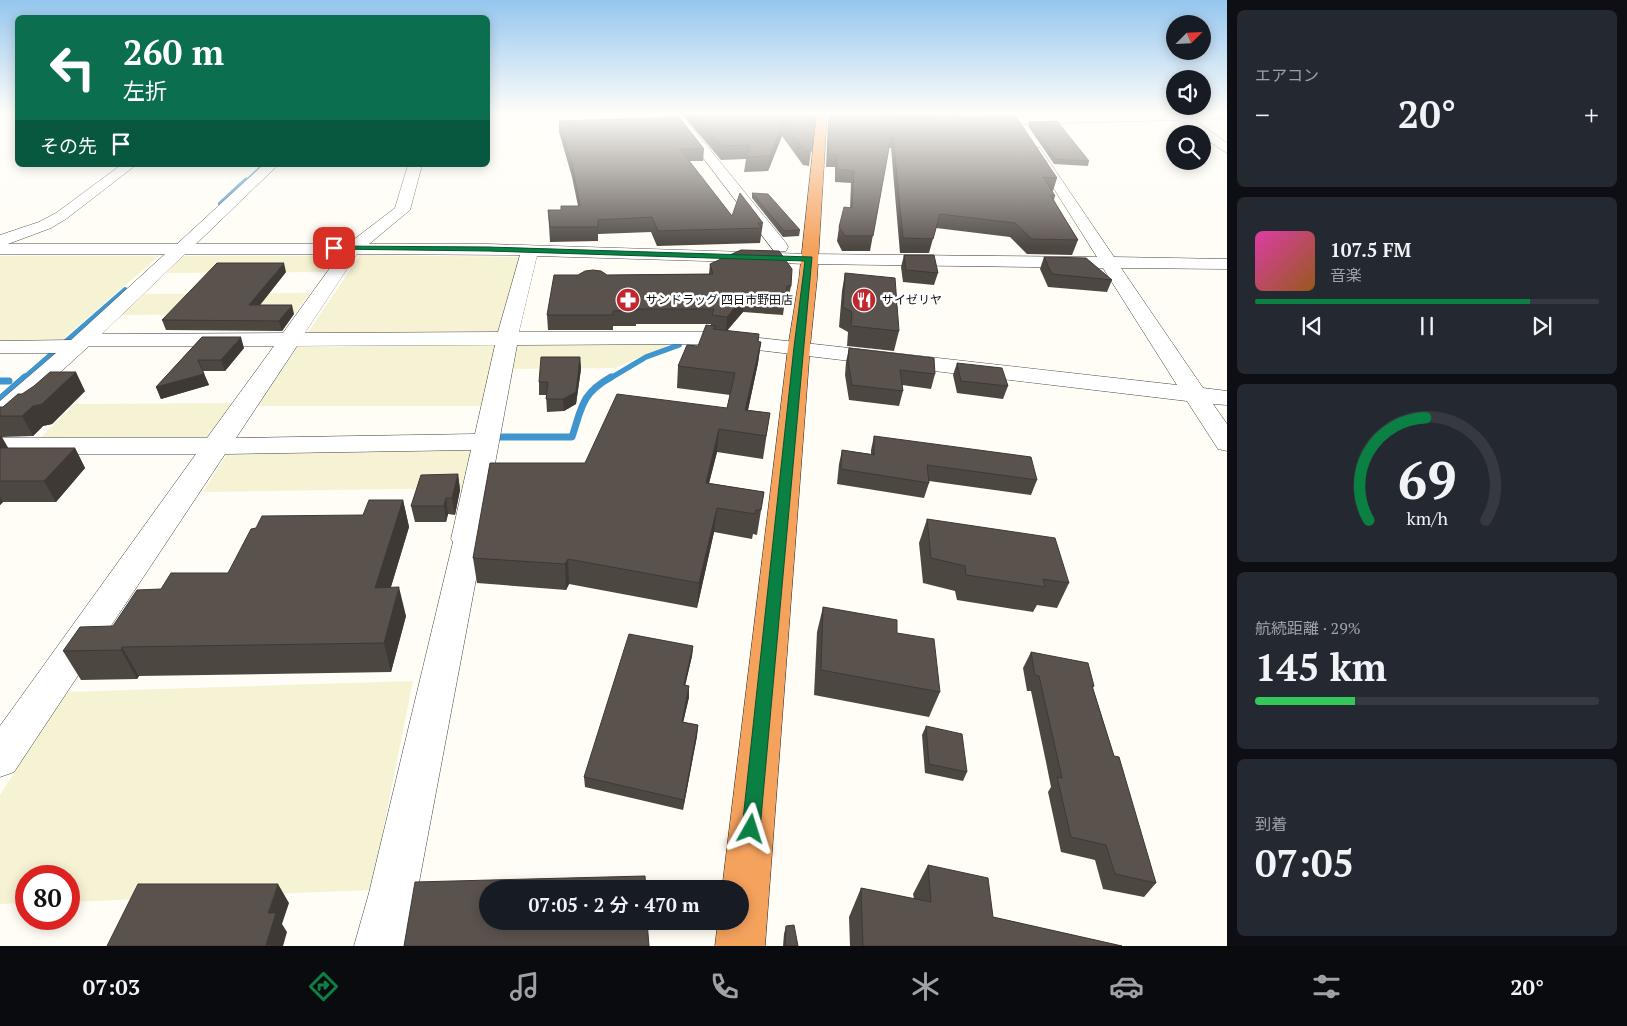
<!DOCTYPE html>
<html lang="ja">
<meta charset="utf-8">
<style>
body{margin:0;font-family:"PT Serif","Noto Sans JP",serif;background:#242831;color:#f1f3f6;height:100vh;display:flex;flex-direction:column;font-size:19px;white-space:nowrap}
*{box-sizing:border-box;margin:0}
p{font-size:16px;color:#9ea1a6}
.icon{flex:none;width:28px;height:28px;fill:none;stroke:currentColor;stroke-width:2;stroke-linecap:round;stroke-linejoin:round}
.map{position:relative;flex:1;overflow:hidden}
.details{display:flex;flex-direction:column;gap:10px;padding:10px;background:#0d0f14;width:400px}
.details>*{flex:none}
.banner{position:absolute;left:15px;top:15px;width:475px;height:152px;border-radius:8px;box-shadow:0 2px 12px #0003;background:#0b6e4f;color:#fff;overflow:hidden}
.needle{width:32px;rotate:66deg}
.buttons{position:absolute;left:1166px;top:15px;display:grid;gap:10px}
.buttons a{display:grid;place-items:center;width:45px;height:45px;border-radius:50%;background:#171b24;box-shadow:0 2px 12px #0003;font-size:25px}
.speed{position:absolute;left:15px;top:865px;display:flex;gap:10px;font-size:25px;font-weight:700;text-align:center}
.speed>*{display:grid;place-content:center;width:65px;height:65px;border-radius:50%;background:#171b24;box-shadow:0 2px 12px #0003;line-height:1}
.speed .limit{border:8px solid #d22;background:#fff;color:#111}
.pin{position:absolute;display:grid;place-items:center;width:42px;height:42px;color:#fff;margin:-21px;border-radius:10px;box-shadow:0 2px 8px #0006}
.me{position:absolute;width:55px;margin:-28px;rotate:6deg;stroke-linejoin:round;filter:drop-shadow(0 0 4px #0008)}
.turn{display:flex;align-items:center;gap:18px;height:105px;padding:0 25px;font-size:22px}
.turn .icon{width:65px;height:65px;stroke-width:2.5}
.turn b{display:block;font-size:35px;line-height:42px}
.then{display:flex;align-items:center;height:48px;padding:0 25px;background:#0003;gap:10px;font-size:19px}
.big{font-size:38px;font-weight:600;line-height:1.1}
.details .widget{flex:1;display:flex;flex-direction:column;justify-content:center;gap:8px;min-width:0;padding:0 18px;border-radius:8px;background:#242831}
.details .dial{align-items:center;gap:0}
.dial svg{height:130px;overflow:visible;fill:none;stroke:#363941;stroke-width:7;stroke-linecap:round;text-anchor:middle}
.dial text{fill:#f1f3f6;stroke:none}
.song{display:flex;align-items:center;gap:15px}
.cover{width:60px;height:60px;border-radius:8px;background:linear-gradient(135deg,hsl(320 70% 55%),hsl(30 70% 35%))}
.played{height:5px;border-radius:2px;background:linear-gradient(90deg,#0b8043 80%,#363941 80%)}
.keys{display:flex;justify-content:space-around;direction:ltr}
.heat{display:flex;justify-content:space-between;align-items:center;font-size:28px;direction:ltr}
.charge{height:8px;border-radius:4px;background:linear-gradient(90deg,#34c759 29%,#363941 0)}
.trip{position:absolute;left:479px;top:880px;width:270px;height:50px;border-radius:25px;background:#171b24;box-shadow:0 2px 12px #0003;font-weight:600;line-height:50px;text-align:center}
.menu{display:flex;height:80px;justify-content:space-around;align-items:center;background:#090b0e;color:#9ea1a6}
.menu .icon{width:35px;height:35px}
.menu .on{color:#0b8043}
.menu b{font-size:22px;color:#f1f3f6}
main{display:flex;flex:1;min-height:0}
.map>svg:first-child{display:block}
</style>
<main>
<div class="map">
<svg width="1227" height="946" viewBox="0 0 1227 946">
<rect width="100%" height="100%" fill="#fffdf5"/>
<g fill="#f6f3d4">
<polygon points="360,255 521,257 503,336 305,337"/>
<polygon points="0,256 159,256 57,344 0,344"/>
<polygon points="180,256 337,256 325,272 161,273"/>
<polygon points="310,293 295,314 115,315 138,294"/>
<polygon points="500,342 485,406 257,406 300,343"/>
<polygon points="518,342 666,342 667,348 642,356 616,368 513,369"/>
<polygon points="237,403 213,437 40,438 75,404"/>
<polygon points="473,445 464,488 203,492 231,448"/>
<polygon points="413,681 371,890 69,902 69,876 26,876 26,903 0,904 0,795 65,692"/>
</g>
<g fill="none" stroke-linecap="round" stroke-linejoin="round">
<polyline stroke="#3f96cf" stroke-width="3" points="245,182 263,165"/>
<polyline stroke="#3f96cf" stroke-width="4.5" points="220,204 246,180"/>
<g stroke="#3f96cf" stroke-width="5.5">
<polyline points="23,379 125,290"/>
<polyline points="609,379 646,357 679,345"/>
</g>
<g stroke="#3f96cf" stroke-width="7">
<polyline points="0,381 9,381"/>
<polyline points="0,399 25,377"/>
<path d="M 497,437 L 572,437 C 582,407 581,394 611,377"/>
</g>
<g stroke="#444" stroke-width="1">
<g id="minor">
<polygon points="670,114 681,114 786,243 788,247 786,251 774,251"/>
<polygon points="1131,114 1227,114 1227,118 1193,119 1227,143 1227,153 1202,137 1202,134 1199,134 1180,120 981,125 975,122 981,119"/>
<path d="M 1036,147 L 1040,148 L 1114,257 L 1227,259 L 1227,269 L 1121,268 L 1203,388 L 1227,391 L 1227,405 L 1213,404 L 1227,424 L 1227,451 L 1218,449 L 1187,401 L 707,344 L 517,345 L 481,539 L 483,542 L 417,893 L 404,946 L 354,946 L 369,893 L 453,542 L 451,539 L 471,450 L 225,454 L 14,772 L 0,777 L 0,726 L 196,454 L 0,454 L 0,438 L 207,438 L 274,346 L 89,346 L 9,419 L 0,421 L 0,401 L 56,353 L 0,353 L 0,341 L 71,340 L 165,254 L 0,254 L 0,235 L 39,222 L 56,213 L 121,165 L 136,165 L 66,219 L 51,228 L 8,244 L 177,244 L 263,165 L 278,165 L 196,244 L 348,244 L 395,208 L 408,165 L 422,165 L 410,210 L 369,244 L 488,244 L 809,254 L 1097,257 L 1030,151 ZM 185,254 L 340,254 L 283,333 L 102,334 ZM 357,254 L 520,255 L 498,332 L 305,333 ZM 537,256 L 809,264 L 1103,268 L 1177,385 L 707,332 L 519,332 ZM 495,345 L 475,434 L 236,438 L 297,346 Z"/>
</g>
</g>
<g stroke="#222" stroke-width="1">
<polygon id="highway" points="817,114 827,114 817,279 810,347 765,946 715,946 718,921 740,921 740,889 722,889 788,347 799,279"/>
</g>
<use href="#minor" fill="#fff" fill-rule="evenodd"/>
<use href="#highway" fill="#f5a25d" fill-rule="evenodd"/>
</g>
<g fill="#4d4742">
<polygon points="682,114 816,114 809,166 803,165 782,136 768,171 744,172 746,159 721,160"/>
<polygon points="830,114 961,114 961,117 1057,178 1053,191 1052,190 1055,196 1054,200 1078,240 1072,255 1027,254 1010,237 936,228 929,253 900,253 891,148 889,148 870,251 842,251 837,241 839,227 850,208 851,183 835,182 835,167 826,167 828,122"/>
<polygon points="559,121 704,149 703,161 689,161 732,216 763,223 760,243 657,246 651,232 598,234 598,241 550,242 548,210 561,210 578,206 572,177 559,132"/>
<polygon points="1029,122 1089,161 1088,166 1054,164 1028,126"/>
<polygon points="752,193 800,230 799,236 783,237 752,198"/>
<polygon points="904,255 938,273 934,285 903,282 901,267"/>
<polygon points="1044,257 1112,280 1107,292 1048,287 1040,269"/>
<polygon points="710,264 791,286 788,301 785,300 783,315 743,312 727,330 761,342 758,363 748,410 770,413 763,459 717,452 709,483 764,492 757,535 753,534 752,539 714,532 697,608 569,584 566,590 477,583 473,558 585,463 727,408 730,395 677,388 678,366 698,346 711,324 636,324 636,326 613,326 613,330 548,330 547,315 607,275 709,274"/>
<polygon points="286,272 260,305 294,314 282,331 166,330 162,320"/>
<polygon points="845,273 899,331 894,351 847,346 848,332 839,327 842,291"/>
<polygon points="202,337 244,348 225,371 203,371 209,385 161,399 156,387"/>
<polygon points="849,348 935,374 931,389 902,385 903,391 899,406 849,400 845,375 846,362"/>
<polygon points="580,357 581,369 576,404 564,411 547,412 546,395 539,395 539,382"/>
<polygon points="957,363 1008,386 1003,399 957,393 953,375"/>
<polygon points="85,391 52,424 43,426 33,436 2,437 8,448 75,448 85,468 56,502 3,502 0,505 0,407 3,407 22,394"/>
<polygon points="874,436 1037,480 1031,495 929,481 929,483 924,498 837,484 839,464 842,450 871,454 871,450"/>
<polygon points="458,474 460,490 455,515 448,514 446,522 415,522 411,506"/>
<polygon points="403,500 409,527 391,587 406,616 391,672 139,676 137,679 81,680 63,651 113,626 161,589 228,573 256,528 363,515"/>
<polygon points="927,519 1069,583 1057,608 1037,605 1033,612 957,600 955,591 923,583 919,543"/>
<polygon points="823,607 897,633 940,692 929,717 814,695 817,632"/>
<polygon points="693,646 692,656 685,685 689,697 683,722 698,725 697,736 683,810 585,787 584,777"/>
<polygon points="1031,652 1094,686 1093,688 1114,756 1156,883 1144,897 1103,889 1095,860 1061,852 1048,792 1051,787 1046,762 1031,691 1027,691 1023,668"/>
<polygon points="926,726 967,772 963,781 925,773 922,735"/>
<polygon points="928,865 993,917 1122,946 850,946 849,917 861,888 914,899 913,894"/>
<polygon points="786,926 798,946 783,946 784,934"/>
</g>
<g fill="#3f3936">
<polygon points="783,123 782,136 768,171 770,156"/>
<polygon points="284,263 286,272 252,315 249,305"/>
<polygon points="744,297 743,312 726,332 727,317"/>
<polygon points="292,305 294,314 282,331 279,321"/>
<polygon points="241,337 244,348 225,371 221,360"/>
<polygon points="761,342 758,363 743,433 745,410"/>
<polygon points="580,357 581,369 576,404 564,411 563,399"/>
<polygon points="76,372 85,391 52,424 43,426 33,436 22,416 33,406"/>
<polygon points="204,374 209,385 161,399 156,387"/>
<polygon points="719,429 717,452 703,507 706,483"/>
<polygon points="0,436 1,436 13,456 0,468"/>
<polygon points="75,448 85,468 56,502 44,481"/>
<polygon points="458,474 460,490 455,515 452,498"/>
<polygon points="0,497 3,502 0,505"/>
<polygon points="446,498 448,514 446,522 444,506"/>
<polygon points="403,500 409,527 382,616 375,588"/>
<polygon points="717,508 714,532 697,608 699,583"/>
<polygon points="568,559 569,584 566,590 565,564"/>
<polygon points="399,587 406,616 391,672 384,643"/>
<polygon points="693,646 692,656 683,695 684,685"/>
<polygon points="122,647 139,676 137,679 121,650"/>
<polygon points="689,686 689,697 681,732 682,722"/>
<polygon points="698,725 697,736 683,810 684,800"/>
<polygon points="278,884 289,903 282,924 287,932 283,946 266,946 266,945 268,913"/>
</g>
<g fill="#5a524d" stroke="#3f3936">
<polygon points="693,114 816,114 812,151 805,151 783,123 770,156 746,157 750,145 722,146"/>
<polygon points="830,114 862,114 899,118 1015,115 1057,178 1043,177 1055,196 1050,195 1078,240 1032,239 1015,223 940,214 933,239 903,238 893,137 891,137 873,236 845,236 839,227 844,207 852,208 854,171 837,169 837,155 828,155"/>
<polygon points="679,117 704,149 680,149 732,216 740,193 763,223 758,223 762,228 658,231 652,217 598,220 598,227 550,227 548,210 561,210 561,206 580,206 572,164 559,121"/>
<polygon points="1057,121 1089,161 1055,159 1029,122"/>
<polygon points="752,193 768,194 800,230 784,231"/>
<polygon points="741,250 779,251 792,269 791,286 787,286 785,300 744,297 727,317 712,315 714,309 637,309 637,310 613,311 613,315 547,315 554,275 578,275 585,271 593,270 601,271 607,275 713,274 710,264"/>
<polygon points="904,255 934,255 938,273 906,270"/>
<polygon points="1044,257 1086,258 1112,280 1052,274"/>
<polygon points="217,263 284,263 249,305 292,305 279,321 162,320"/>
<polygon points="845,273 895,278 899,331 851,326 852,312 843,307"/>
<polygon points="706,325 715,326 713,329 759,334 758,342 761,342 745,410 770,413 766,436 719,429 706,483 764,492 761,510 756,510 755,514 717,508 699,583 568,559 565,564 473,558 490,463 585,463 617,394 727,408 735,373 678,366 687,345 698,346"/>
<polygon points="202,337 241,337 221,360 198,360 204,374 156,387"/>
<polygon points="849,348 934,358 935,374 900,370 903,391 852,385 848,361"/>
<polygon points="541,357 580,357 576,392 563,399 546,399 548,382 539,382"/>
<polygon points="957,363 1002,368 1008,386 961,381"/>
<polygon points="50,372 76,372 42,404 33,406 22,416 0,416 0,407 3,407 18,394 22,394 34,386"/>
<polygon points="874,436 1031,457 1037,480 927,465 929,483 841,469 842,450 874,455"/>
<polygon points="0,448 75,448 44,481 0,481"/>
<polygon points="458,474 452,498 446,498 444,506 411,506 421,475"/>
<polygon points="369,500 403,500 375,588 399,587 384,643 122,647 121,650 63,651 80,627 113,626 137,590 161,589 171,573 228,573 251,529 256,528 262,516 363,515"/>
<polygon points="927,519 1055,538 1069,583 1043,579 1045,587 966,575 965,566 931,558"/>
<polygon points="823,607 897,620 897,633 934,639 940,692 821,670"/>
<polygon points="629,634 693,646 684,685 689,686 682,722 698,725 684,800 584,777"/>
<polygon points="1031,652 1088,663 1094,686 1092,686 1114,756 1119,757 1156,883 1115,874 1106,845 1071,837 1057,777 1062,778 1055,747 1039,676 1035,675"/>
<polygon points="926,726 962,734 967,772 929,764"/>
<polygon points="928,865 988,878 993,917 1122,946 863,946 861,888 931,902"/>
<polygon points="645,876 646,889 488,889 488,921 647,921 649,946 404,946 415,882"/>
<polygon points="138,884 278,884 268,913 276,913 266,945 272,945 272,946 107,946"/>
<polygon points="794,925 798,946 785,946 786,926"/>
</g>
<linearGradient id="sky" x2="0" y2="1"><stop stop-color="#95c6ee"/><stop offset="0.46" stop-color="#fffefa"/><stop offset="1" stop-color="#fffefa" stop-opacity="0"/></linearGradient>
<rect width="1227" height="247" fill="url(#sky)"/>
<polygon fill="#0b8043" stroke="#07532c" points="334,246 488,247 812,257 760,829 758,835 751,838 745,835 742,829 794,347 805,261 488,251 332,249 332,246"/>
<defs>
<g id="pharmacy-disc" transform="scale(1.25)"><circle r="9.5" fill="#c4262e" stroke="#fff"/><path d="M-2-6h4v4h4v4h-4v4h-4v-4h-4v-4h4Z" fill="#fff"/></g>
<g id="restaurant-disc" transform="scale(1.25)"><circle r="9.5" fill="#c4262e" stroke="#fff"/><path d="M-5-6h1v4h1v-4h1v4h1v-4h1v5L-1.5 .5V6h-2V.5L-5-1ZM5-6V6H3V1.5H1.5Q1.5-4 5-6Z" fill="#fff"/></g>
</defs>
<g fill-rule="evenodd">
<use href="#pharmacy-disc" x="628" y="300"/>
<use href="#restaurant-disc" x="864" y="300"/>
</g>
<g text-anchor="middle" stroke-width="5" stroke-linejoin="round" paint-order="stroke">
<g font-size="12" fill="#111" stroke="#fff" text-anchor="start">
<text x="646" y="304">サンドラッグ 四日市野田店</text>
<text x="882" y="304">サイゼリヤ</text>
</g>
</g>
</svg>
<div class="buttons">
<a><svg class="needle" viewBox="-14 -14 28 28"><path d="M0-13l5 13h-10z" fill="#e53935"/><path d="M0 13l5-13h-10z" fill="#9ea1a6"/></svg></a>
<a><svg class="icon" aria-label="sound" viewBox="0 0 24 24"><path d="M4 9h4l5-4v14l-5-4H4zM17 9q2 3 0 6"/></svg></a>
<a><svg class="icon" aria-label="search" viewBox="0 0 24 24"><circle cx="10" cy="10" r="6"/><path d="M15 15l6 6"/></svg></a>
</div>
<div class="speed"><div class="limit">80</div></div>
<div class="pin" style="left:334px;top:248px;background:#d93025"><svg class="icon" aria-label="arrive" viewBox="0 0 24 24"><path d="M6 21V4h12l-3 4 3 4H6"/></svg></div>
<svg class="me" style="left:751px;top:829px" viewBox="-20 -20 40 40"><path d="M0-17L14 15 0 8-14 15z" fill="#0b8043" stroke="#fff" stroke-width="4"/></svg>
<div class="trip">07:05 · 2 分 · 470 m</div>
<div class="banner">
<div class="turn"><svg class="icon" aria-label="left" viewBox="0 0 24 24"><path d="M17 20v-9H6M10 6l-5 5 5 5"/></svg><div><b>260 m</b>左折</div></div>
<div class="then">その先<svg class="icon" aria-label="arrive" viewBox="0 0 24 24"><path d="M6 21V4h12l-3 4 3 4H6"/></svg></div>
</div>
</div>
<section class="details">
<div class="widget"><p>エアコン</p>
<div class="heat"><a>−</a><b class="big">20°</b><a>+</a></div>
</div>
<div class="widget">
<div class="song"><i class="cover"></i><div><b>107.5 FM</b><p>音楽</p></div></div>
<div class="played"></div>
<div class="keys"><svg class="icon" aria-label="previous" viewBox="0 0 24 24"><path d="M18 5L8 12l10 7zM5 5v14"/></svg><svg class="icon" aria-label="pause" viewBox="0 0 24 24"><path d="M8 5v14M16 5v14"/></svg><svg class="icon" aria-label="next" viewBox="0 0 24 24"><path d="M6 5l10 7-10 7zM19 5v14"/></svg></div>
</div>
<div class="widget dial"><svg viewBox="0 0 100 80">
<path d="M14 69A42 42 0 1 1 86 69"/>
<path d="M14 69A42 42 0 0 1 49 6" stroke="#0b8043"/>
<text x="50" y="56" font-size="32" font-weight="700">69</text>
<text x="50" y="72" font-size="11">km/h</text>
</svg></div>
<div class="widget"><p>航続距離 · 29%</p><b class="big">145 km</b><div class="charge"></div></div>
<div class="widget"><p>到着</p><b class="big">07:05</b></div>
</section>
</main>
<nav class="menu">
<b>07:03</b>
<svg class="icon on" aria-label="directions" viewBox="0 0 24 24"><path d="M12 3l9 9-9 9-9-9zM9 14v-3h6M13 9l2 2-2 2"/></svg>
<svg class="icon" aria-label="music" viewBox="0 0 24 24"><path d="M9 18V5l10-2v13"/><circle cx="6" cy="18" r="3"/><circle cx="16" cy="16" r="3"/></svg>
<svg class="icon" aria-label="phone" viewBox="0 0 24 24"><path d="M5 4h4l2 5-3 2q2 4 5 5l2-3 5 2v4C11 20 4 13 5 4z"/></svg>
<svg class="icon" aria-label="climate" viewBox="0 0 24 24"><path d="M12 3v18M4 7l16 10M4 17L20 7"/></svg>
<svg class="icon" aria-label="car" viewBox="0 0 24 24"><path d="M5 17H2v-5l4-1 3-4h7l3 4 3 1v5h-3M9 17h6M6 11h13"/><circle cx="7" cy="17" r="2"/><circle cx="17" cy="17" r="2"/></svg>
<svg class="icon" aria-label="filters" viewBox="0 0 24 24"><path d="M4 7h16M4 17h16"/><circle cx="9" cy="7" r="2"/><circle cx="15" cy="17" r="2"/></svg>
<b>20°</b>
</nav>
